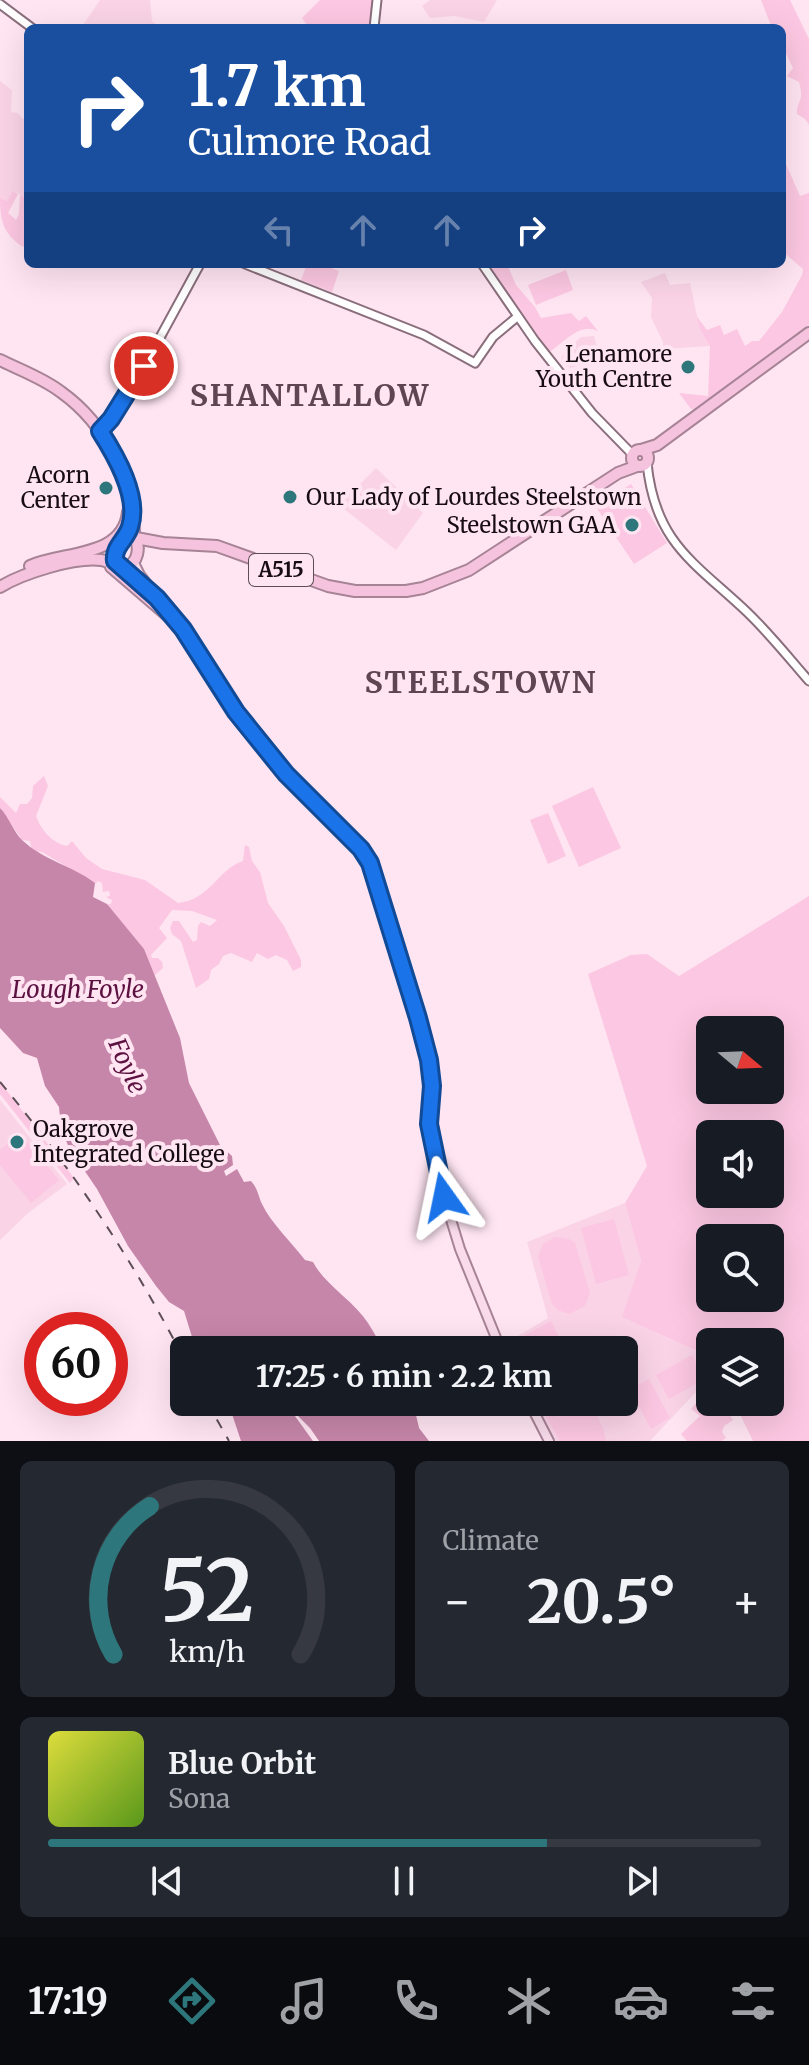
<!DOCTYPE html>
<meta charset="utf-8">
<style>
body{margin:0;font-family:Merriweather,serif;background:#242831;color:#f1f3f6;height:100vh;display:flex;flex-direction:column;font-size:30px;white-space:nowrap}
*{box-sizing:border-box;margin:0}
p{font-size:26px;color:#9ea1a6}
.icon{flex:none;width:44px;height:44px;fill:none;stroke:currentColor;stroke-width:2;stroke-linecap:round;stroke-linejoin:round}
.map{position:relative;height:1441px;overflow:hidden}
.side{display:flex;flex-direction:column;gap:20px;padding:20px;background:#0d0f14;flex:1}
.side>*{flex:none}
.top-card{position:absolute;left:24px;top:24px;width:762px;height:244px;border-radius:12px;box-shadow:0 8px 32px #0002;background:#1a4fa0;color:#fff;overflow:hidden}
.needle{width:52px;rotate:109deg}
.controls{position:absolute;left:696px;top:1016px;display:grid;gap:16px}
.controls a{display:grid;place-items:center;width:88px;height:88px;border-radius:12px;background:#171b24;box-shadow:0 8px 32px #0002;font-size:40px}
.speed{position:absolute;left:24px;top:1312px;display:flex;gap:16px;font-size:40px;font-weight:700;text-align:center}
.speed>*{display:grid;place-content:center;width:104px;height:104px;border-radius:50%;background:#171b24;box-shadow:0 8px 32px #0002;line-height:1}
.speed .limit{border:12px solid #d22;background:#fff;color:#111}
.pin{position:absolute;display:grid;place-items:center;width:68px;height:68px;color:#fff;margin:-34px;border:4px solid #fff;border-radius:50%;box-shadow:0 2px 8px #0007}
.me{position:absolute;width:88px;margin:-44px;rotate:348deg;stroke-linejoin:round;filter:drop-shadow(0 0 6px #0008)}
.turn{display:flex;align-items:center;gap:28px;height:168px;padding:0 32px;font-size:36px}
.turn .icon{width:104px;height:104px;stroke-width:2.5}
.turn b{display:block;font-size:56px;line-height:68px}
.lanes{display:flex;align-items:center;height:76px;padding:0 32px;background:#0003;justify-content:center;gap:40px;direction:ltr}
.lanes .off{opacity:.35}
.big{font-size:60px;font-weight:700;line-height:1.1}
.side .card{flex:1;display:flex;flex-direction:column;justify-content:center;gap:12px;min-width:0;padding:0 28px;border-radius:12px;background:#242831}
.side .dial{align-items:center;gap:0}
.dial svg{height:208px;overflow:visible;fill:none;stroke:#363941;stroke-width:7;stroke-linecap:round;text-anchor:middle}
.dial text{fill:#f1f3f6;stroke:none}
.song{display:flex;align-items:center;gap:24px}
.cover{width:96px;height:96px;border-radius:12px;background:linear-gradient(135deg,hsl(60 70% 55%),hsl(90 70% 35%))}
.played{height:8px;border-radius:4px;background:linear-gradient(90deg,#2d777c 70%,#363941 70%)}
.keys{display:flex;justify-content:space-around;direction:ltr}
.heat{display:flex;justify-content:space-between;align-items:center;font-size:44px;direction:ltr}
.side .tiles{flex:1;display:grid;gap:20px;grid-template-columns:1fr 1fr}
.card:last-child{grid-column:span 2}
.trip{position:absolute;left:170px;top:1336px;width:468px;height:80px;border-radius:12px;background:#171b24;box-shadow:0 8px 32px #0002;font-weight:700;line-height:80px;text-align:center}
.dock{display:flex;height:128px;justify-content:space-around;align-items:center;background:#090b0e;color:#9ea1a6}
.dock .icon{width:56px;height:56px}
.dock .selected{color:#2d777c}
.dock b{font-size:36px;color:#f1f3f6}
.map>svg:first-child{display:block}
</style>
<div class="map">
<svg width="809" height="1441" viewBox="0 0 809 1441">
<rect width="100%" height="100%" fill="#ffe5f2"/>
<g fill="#fad3e7">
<polygon points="100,0 150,0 152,21 160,28 81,28"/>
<polygon points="430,0 497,0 484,22 454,16 430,18 422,6"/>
<polygon points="0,81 12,90 11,112 17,113 28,123 28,199 14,191 7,201 0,198"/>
<polygon points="665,273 670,285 690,283 700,330 710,346 663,349 663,342 651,317 652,298 641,282"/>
<polygon points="594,336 601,360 570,368 561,359 565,351 581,337"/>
<polygon points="376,468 423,513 396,550 339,505"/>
<polygon points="0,1100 67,1184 28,1213 0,1240"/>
<polygon points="625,1203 641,1261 623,1317 705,1355 710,1365 710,1377 650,1441 556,1441 535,1402 624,1402 624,1350 510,1350 506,1343 548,1318 527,1242"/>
</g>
<g fill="#fcc7e2" fill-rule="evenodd">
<polygon points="320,0 376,0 371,28 309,28 302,18"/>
<path d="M 761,0 L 790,0 L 809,39 L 809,125 L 805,119 L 797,114 C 796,100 805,103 799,82 L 787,76 L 793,68 L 782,45 L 782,28 L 772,28 Z"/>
<polygon points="782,155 800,196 809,193 809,325 696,410 691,409 679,393 708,396 710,346 700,330 697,317 707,330 720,325 724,335 737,329 745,346 752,341 759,341 782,312 802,275 803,269 782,251"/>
<path d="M 13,191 L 18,194 L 8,213 L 16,220 L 19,214 L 20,195 L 28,199 L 28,239 L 23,247 C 3,234 0,220 0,198 L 7,201 Z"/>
<polygon points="307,264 320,264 339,271 332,292 301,280"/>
<path d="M 485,264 L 507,264 L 516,285 L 535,307 L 541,318 L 571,313 L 579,321 L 586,316 L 598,331 C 579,322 564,343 548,353 Z"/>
<polygon points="566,270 573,290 536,305 528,285"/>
<polygon points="631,484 667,543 634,564 596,507"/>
<path d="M 44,776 L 48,786 L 36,816 C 41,830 52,843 67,846 L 72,841 L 86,858 L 102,869 L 145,880 L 178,903 C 210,900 218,869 243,861 L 245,845 L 249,847 L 252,861 L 260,872 L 268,903 L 284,926 L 301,960 L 301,967 L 293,971 L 287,960 L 276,955 L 268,959 L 257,953 L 252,962 L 231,953 L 223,956 L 219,964 L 211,970 L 209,979 L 196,988 L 181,941 L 172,934 L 170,928 L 173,921 L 179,921 L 193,942 L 197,940 L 198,926 L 201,922 L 210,926 L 217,920 L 192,911 L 172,910 L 159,928 L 167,938 L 151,955 L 152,958 L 158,958 L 162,962 L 163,968 L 155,975 L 155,987 L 100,907 L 98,899 L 105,905 L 111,904 L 112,900 L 106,897 L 110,896 L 109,891 L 103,892 L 102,883 L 98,881 L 95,884 L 42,852 L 32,851 L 30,841 L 22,840 L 0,808 L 0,797 L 16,813 L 20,804 L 27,804 L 32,798 L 33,786 Z"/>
<polygon points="593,787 621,848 579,867 552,806"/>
<polygon points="548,813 566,856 548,864 530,820"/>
<path d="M 809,896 L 809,1441 L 753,1441 L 734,1402 L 770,1402 L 770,1342 L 710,1342 L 710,1357 L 622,1317 L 641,1261 L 625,1203 L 647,1166 L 588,974 L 631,955 L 647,954 L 679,976 ZM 710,1030 L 770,1030 L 770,1090 L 710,1090 ZM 710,1134 L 770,1134 L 770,1194 L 710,1194 ZM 710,1238 L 770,1238 L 770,1298 L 710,1298 Z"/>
<polygon points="0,1082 74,1178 70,1183 0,1094"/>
<polygon points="20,1133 59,1180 31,1203 0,1165 0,1150"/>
<polygon points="614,1219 629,1275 596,1284 581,1228"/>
<polygon points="555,1237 569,1239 575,1243 590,1293 585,1306 569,1314 558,1310 552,1304 538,1256 543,1244"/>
<polygon points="551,1321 565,1350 513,1350 510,1344"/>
<polygon points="692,1355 705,1379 669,1399 656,1375"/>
<polygon points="649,1379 670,1418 651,1429 630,1389"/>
<polygon points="708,1389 710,1402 722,1402 733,1420 724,1426 722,1432 726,1438 721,1441 687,1441 681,1434 700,1416 691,1409"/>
<polygon points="548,1402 556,1416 560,1417 590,1402 603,1428 606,1441 560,1441 540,1406"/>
</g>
<g fill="#c686a9">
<path d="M 0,808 C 9,817 13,831 22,840 C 43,860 73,866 95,883 L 93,897 L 107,904 L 144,949 L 180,1038 L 189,1083 L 220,1145 L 232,1156 L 233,1165 L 224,1171 L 226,1176 L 237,1169 L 244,1182 L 251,1181 C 258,1189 258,1195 262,1204 C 271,1223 292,1243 305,1260 L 313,1262 C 324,1284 354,1301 368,1323 C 374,1332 378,1341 385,1350 L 196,1350 L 184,1311 L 169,1302 L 156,1286 L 128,1246 L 97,1189 L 69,1148 L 61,1128 L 59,1107 L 45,1086 L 37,1058 L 23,1053 L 0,1028 Z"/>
<polygon points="228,1402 413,1402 419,1428 429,1441 319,1441 310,1428 287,1405 313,1441 241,1441"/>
</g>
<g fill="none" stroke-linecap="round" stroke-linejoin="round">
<g stroke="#8a6e7c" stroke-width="11">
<g id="secondary">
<polyline points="0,4 32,28"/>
<polyline points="374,28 377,0"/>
<polyline points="245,264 424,335 475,363 493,337 517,317"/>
<polyline points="482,264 535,341 592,413 633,455"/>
<polyline points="100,431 111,419 151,354 200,264"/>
<path d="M 647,463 C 655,543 694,562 747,612 C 769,633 789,658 809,681"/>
</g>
</g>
<g stroke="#a78396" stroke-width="12">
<g id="primary">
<polyline points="133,561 140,575 169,612"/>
<polyline points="120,567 147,590"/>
<polyline points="180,626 259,742 286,774 361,849 370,863 418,1018 429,1060 432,1086 429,1124 444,1197 460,1249 501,1350"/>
<polyline points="529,1402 549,1441"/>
</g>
</g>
<g stroke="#a78396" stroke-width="14">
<g id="highway">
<path d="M 0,360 C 20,370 43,378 61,392 C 106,424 135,482 134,537"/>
<circle cx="640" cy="458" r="8"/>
<polyline points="641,450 657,445 809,333"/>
<polyline points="136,538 163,543 217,546 328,586 355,591 406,591 423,588 469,570 618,473 637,466"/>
<path d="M 30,566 C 64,551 123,558 128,512"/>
<polyline points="111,567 182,628"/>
<path d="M 0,587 C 23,573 74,557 101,560 C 109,561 117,568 125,567 C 138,565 141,546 134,537 L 127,537 L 114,555 L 116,564"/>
</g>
</g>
<use href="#secondary" stroke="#fff" stroke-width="7"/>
<use href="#primary" stroke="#f9dbeb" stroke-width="8"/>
<use href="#highway" stroke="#f5c3dd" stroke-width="10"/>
<g stroke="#5e4e56" stroke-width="2" stroke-dasharray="10 10" stroke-linecap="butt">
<path d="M 0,1082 C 71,1167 133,1260 184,1359"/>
<polyline points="207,1402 229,1441"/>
</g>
</g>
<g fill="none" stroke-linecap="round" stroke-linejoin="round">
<g stroke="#114b97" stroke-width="20">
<path id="route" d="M 144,366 L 111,419 L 100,431 C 116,456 140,497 130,527 C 126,540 113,547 115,561 L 157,598 L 183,629 L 236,712 L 286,774 L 361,849 L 370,863 L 418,1018 L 429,1060 L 432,1086 L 429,1124 L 444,1197"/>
</g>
<use href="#route" stroke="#1a73e8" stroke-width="14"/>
</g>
<g fill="#2d777c" stroke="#ffe5f2" stroke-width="3">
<circle cx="688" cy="367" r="8"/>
<circle cx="106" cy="488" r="8"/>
<circle cx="290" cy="497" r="8"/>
<circle cx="632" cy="525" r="8"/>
<circle cx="17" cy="1142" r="8"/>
</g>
<g text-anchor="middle" stroke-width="8" stroke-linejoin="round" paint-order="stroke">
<rect fill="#ffe5f2" stroke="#5d4d55" stroke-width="2" x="249" y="554" width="64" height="32" rx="6"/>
<g font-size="20" font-weight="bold" fill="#170c12">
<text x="281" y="577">A515</text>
</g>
<g font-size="22" fill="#170c12" stroke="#ffe5f2" text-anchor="end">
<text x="672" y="362">Lenamore<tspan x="672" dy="25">Youth Centre</tspan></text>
<text x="90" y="483">Acorn<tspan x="90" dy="25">Center</tspan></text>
<text x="306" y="505" text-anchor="start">Our Lady of Lourdes Steelstown</text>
<text x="616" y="533">Steelstown GAA</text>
<text x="33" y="1137" text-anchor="start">Oakgrove<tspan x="33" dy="25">Integrated College</tspan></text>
</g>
<g font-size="24" font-style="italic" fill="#5c1141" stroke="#ffe5f2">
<text x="78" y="998">Lough Foyle</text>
<text transform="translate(127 1066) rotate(66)" y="8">Foyle</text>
</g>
<g font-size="30" font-weight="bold" letter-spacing="2" fill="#5f4553" stroke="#ffe5f2">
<text x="310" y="406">SHANTALLOW</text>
<text x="481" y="693">STEELSTOWN</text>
</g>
</g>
</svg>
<div class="controls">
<a><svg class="needle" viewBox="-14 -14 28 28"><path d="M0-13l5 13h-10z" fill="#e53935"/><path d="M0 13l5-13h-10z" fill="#9ea1a6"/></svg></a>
<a><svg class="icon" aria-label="sound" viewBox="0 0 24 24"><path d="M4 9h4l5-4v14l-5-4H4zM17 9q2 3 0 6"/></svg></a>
<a><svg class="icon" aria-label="search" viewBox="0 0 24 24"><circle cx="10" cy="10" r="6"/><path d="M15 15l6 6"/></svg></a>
<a><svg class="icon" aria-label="layers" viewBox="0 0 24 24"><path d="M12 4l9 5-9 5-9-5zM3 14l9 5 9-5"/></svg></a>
</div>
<div class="speed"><div class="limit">60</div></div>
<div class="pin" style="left:144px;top:366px;background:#d93025"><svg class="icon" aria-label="arrive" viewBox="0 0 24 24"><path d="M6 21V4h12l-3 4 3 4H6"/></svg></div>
<svg class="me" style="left:444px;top:1197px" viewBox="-20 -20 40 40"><path d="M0-17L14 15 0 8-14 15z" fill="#1a73e8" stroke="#fff" stroke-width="4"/></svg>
<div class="trip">17:25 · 6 min · 2.2 km</div>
<div class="top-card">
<div class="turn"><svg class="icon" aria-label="right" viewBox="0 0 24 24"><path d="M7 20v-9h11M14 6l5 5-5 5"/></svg><div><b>1.7 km</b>Culmore Road</div></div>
<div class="lanes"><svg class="icon off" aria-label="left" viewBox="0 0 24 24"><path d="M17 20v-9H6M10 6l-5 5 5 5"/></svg><svg class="icon off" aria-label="ahead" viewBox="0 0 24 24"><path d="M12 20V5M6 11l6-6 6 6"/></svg><svg class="icon off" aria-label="ahead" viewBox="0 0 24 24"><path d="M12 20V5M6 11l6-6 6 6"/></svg><svg class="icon" aria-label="right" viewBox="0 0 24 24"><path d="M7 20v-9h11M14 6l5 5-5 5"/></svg></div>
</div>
</div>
<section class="side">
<div class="tiles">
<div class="card dial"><svg viewBox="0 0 100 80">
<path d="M14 69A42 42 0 1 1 86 69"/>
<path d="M14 69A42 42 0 0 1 28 12" stroke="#2d777c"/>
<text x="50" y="56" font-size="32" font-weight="700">52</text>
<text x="50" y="72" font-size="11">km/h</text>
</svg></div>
<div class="card"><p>Climate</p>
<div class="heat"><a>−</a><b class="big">20.5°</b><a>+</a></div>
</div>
<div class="card">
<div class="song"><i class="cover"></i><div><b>Blue Orbit</b><p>Sona</p></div></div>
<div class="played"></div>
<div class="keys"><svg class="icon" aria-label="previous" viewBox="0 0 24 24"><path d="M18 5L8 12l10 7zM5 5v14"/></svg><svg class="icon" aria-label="pause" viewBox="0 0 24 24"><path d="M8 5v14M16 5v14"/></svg><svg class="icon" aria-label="next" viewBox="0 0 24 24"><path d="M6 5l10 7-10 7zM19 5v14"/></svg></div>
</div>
</div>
</section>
<nav class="dock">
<b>17:19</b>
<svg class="icon selected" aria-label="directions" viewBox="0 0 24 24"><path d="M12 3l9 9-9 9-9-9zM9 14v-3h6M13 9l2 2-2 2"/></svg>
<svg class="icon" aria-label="music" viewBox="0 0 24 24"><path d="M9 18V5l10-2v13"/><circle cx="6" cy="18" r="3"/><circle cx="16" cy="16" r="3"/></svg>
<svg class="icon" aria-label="phone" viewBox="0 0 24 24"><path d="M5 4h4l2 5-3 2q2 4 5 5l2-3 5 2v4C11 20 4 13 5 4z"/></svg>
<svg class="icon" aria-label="climate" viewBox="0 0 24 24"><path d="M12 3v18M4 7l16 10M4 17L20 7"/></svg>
<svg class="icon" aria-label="car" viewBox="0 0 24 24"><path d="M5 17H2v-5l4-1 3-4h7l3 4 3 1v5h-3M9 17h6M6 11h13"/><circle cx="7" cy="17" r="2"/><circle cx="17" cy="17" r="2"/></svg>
<svg class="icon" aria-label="filters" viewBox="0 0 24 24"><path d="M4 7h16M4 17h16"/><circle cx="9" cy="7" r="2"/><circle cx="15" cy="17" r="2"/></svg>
</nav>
